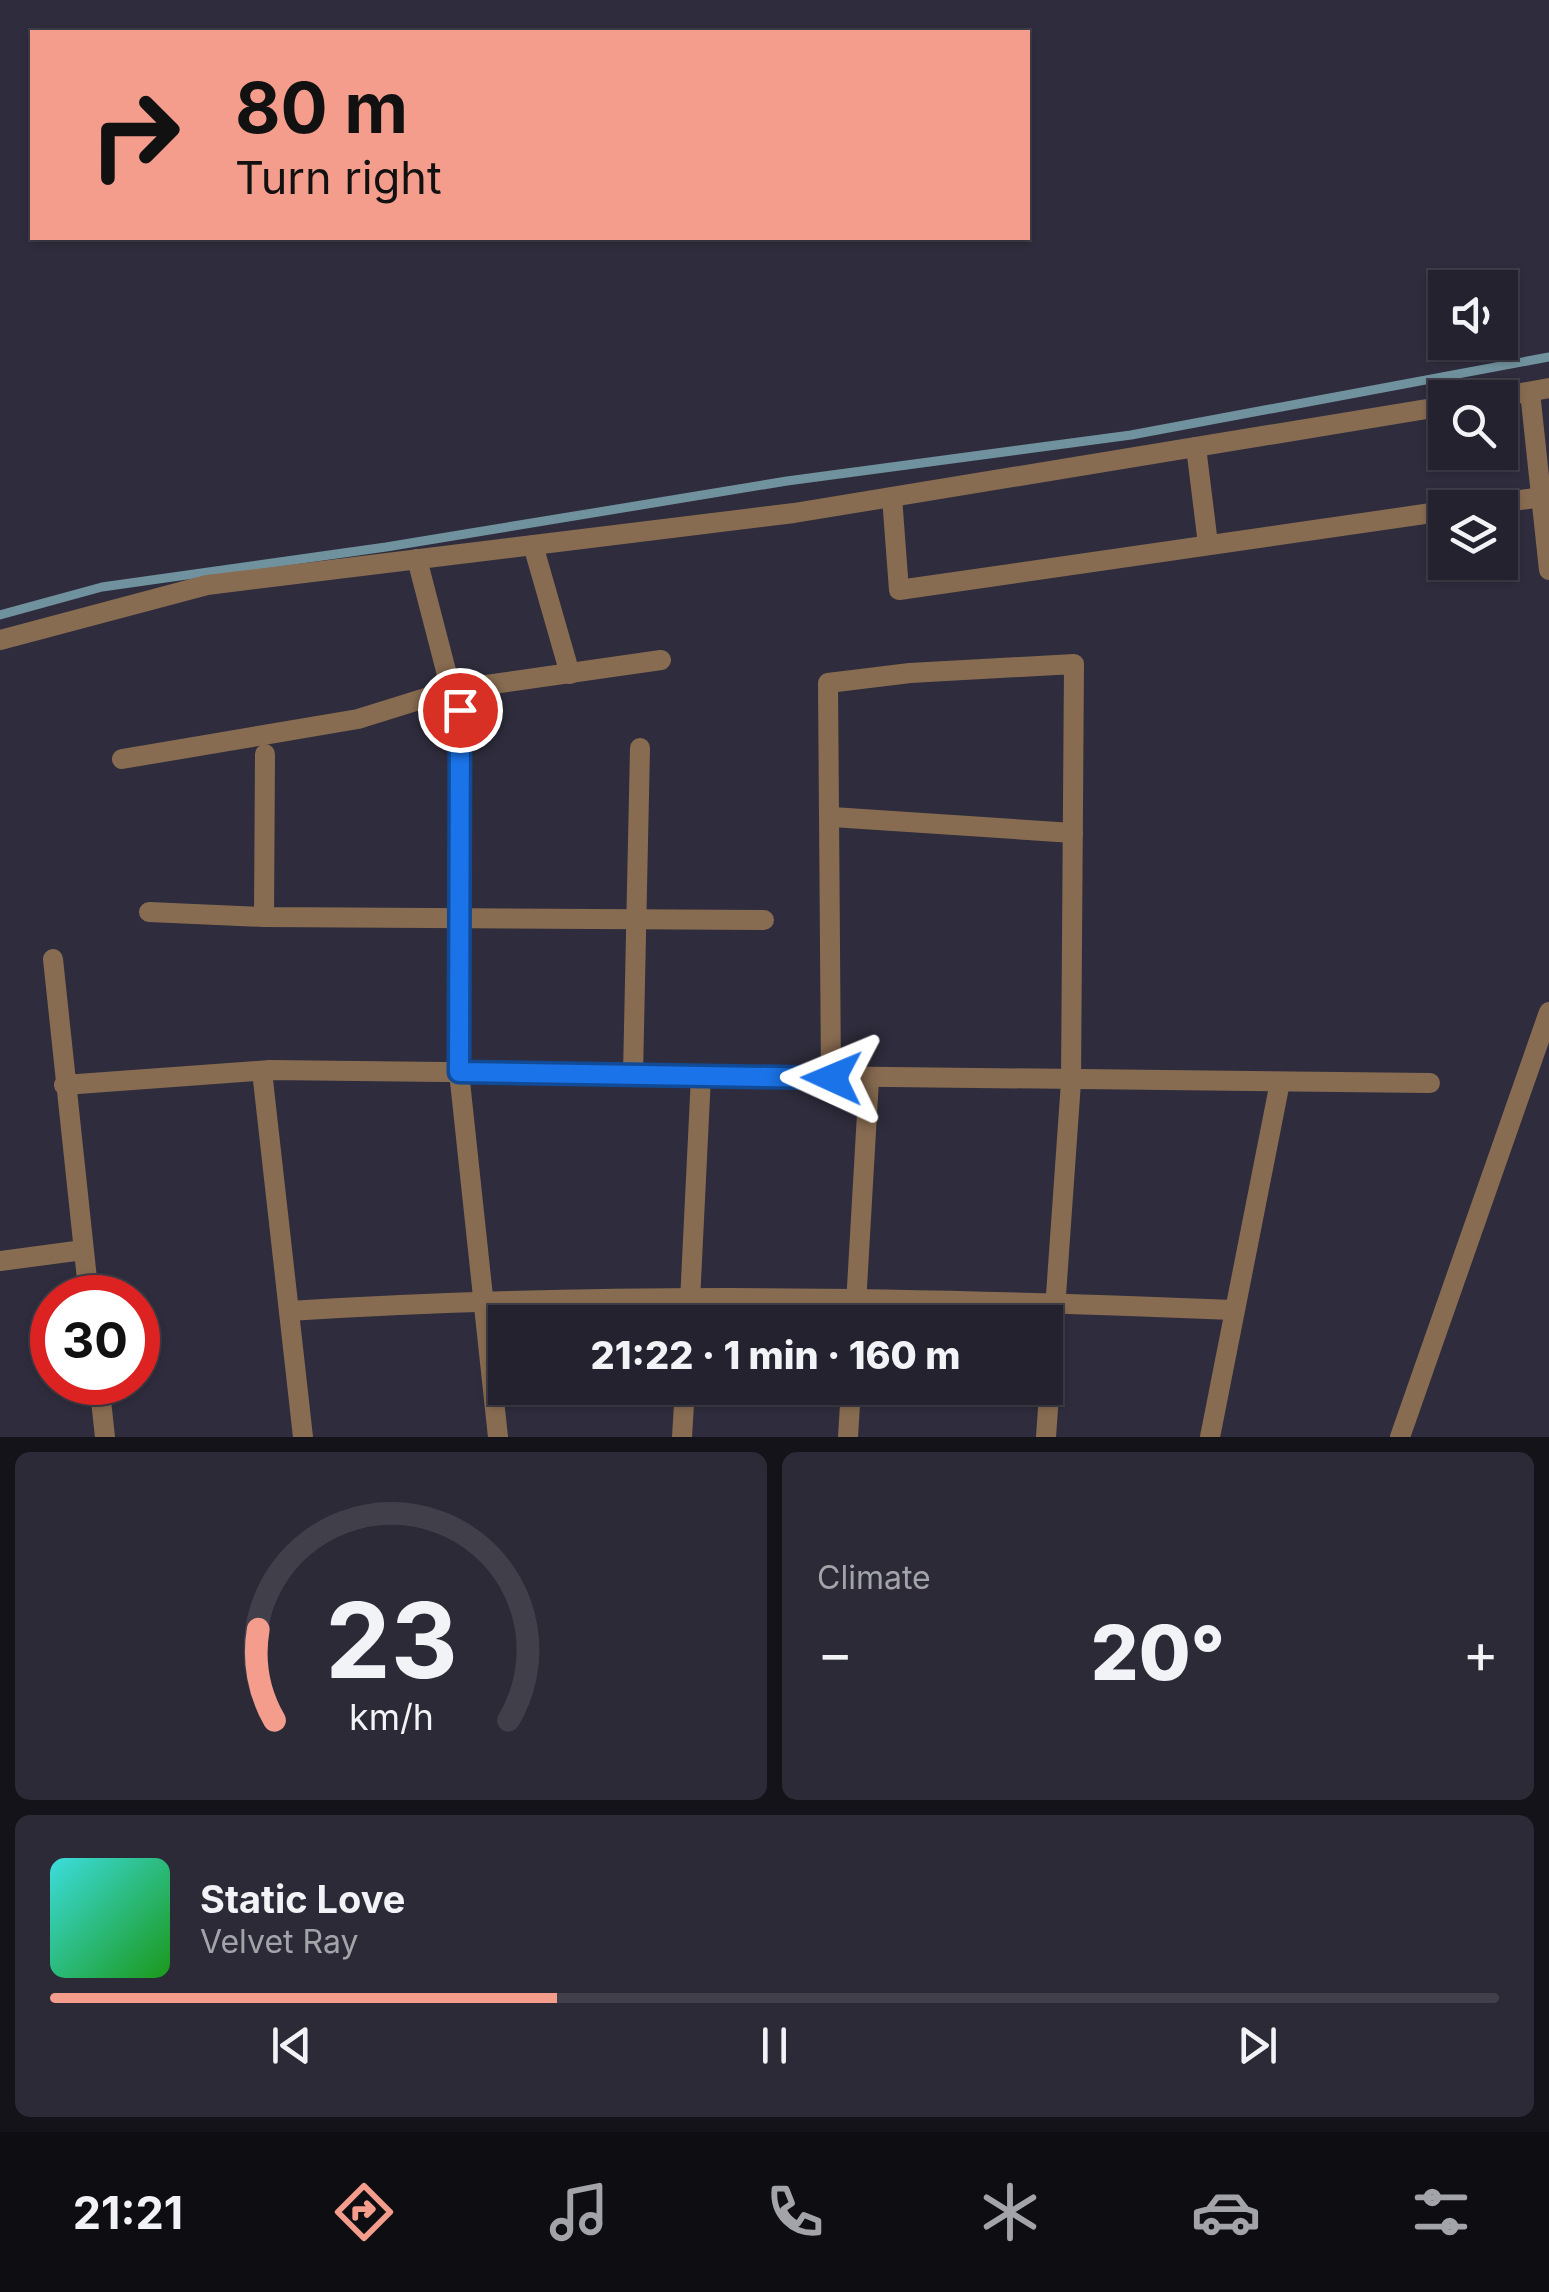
<!DOCTYPE html>
<meta charset="utf-8">
<style>
body{margin:0;font-family:Inter,sans-serif;background:#2b2a36;color:#f1f3f6;height:100vh;display:flex;flex-direction:column;font-size:38px;white-space:nowrap}
*{box-sizing:border-box;margin:0}
p{font-size:32px;color:#a3a4aa}
.icon{flex:none;width:55px;height:55px;fill:none;stroke:currentColor;stroke-width:2;stroke-linecap:round;stroke-linejoin:round}
.map{position:relative;height:1437px;overflow:hidden}
.panel{display:flex;flex-direction:column;gap:15px;padding:15px;background:#131319;flex:1}
.panel>*{flex:none}
.banner{position:absolute;left:30px;top:30px;width:1000px;height:210px;border-radius:0px;box-shadow:0 2px 8px #0004,0 0 0 2px #403f4a;background:#f49d8c;color:#111;overflow:hidden}
.fabs{position:absolute;left:1428px;top:270px;display:grid;gap:20px}
.fabs a{display:grid;place-items:center;width:90px;height:90px;border-radius:0px;background:#23222e;box-shadow:0 2px 8px #0004,0 0 0 2px #403f4a;font-size:50px}
.speed{position:absolute;left:30px;top:1275px;display:flex;gap:20px;font-size:50px;font-weight:700;text-align:center}
.speed>*{display:grid;place-content:center;width:130px;height:130px;border-radius:50%;background:#23222e;box-shadow:0 2px 8px #0004,0 0 0 2px #403f4a;line-height:1}
.speed .limit{border:15px solid #d22;background:#fff;color:#111}
.pin{position:absolute;display:grid;place-items:center;width:85px;height:85px;color:#fff;margin:-42px;border:5px solid #fff;border-radius:50%;box-shadow:0 2px 10px #0007}
.me{position:absolute;width:110px;margin:-55px;rotate:271deg;stroke-linejoin:round;filter:drop-shadow(0 0 8px #0008)}
.turn{display:flex;align-items:center;gap:35px;height:210px;padding:0 40px;font-size:45px}
.turn .icon{width:130px;height:130px;stroke-width:2.5}
.turn b{display:block;font-size:70px;line-height:85px}
.big{font-size:75px;font-weight:800;line-height:1.1}
.panel .widget{flex:1;display:flex;flex-direction:column;justify-content:center;gap:15px;min-width:0;padding:0 35px;border-radius:15px;background:#2b2a36}
.panel .dial{align-items:center;gap:0}
.dial svg{height:260px;overflow:visible;fill:none;stroke:#403f4a;stroke-width:7;stroke-linecap:round;text-anchor:middle}
.dial text{fill:#f1f3f6;stroke:none}
.song{display:flex;align-items:center;gap:30px}
.cover{width:120px;height:120px;border-radius:15px;background:linear-gradient(135deg,hsl(180 70% 55%),hsl(120 70% 35%))}
.played{height:10px;border-radius:5px;background:linear-gradient(90deg,#f49d8c 35%,#403f4a 35%)}
.keys{display:flex;justify-content:space-around;direction:ltr}
.heat{display:flex;justify-content:space-between;align-items:center;font-size:55px;direction:ltr}
.panel .tiles{flex:1;display:grid;gap:15px;grid-template-columns:1fr 1fr}
.widget:last-child{grid-column:span 2}
.trip{position:absolute;left:488px;top:1305px;width:575px;height:100px;border-radius:0px;background:#23222e;box-shadow:0 2px 8px #0004,0 0 0 2px #403f4a;font-weight:800;line-height:100px;text-align:center}
.menu{display:flex;height:160px;justify-content:space-around;align-items:center;background:#0e0e12;color:#a3a4aa}
.menu .icon{width:70px;height:70px}
.menu .current{color:#f49d8c}
.menu b{font-size:45px;color:#f1f3f6}
.map>svg:first-child{display:block}
</style>
<div class="map">
<svg width="1549" height="1437" viewBox="0 0 1549 1437">
<rect width="100%" height="100%" fill="#2f2d3d"/>
<g fill="none" stroke-linecap="round" stroke-linejoin="round">
<polyline stroke="#70929e" stroke-width="9" points="0,615 102,587 386,547 787,481 1131,435 1549,357"/>
<g stroke="#886c51" stroke-width="20">
<polyline points="1530,392 1549,570"/>
<polyline points="1494,398 1549,388"/>
<polyline points="1196,447 1208,544"/>
<polyline points="892,497 899,590 1445,511"/>
<polyline points="1467,508 1541,497"/>
<polyline points="533,545 570,674"/>
<polyline points="417,559 451,690"/>
<polyline points="0,640 207,585 794,513 1445,406"/>
<polyline points="460,710 459,1072 498,1437"/>
<polyline points="122,759 358,719 451,690 661,660"/>
<polyline points="832,817 1073,833"/>
<polyline points="149,912 264,917 764,920"/>
<polyline points="264,917 265,754"/>
<polyline points="53,959 89,1298"/>
<polyline points="262,1071 303,1437"/>
<polyline points="633,1075 640,748"/>
<polyline points="831,1078 828,683 910,673 1074,664 1071,1082 1046,1437"/>
<polyline points="64,1085 270,1070 1430,1083"/>
<polyline points="0,1261 83,1250"/>
<path d="M 289,1311 C 604,1291 918,1297 1233,1310"/>
<polyline points="689,1322 701,1076"/>
<polyline points="855,1322 869,1079"/>
<polyline points="99,1382 105,1437"/>
<polyline points="682,1437 685,1388"/>
<polyline points="848,1437 851,1388"/>
<polyline points="1210,1437 1280,1082"/>
<polyline points="1400,1437 1549,1012"/>
</g>
</g>
<g fill="none" stroke-linecap="round" stroke-linejoin="round">
<g stroke="#114b97" stroke-width="25">
<polyline id="route" points="460,710 459,1072 832,1078"/>
</g>
<use href="#route" stroke="#1a73e8" stroke-width="18"/>
</g>
</svg>
<div class="fabs">
<a><svg class="icon" aria-label="sound" viewBox="0 0 24 24"><path d="M4 9h4l5-4v14l-5-4H4zM17 9q2 3 0 6"/></svg></a>
<a><svg class="icon" aria-label="search" viewBox="0 0 24 24"><circle cx="10" cy="10" r="6"/><path d="M15 15l6 6"/></svg></a>
<a><svg class="icon" aria-label="layers" viewBox="0 0 24 24"><path d="M12 4l9 5-9 5-9-5zM3 14l9 5 9-5"/></svg></a>
</div>
<div class="speed"><div class="limit">30</div></div>
<div class="pin" style="left:460px;top:710px;background:#d93025"><svg class="icon" aria-label="arrive" viewBox="0 0 24 24"><path d="M6 21V4h12l-3 4 3 4H6"/></svg></div>
<svg class="me" style="left:832px;top:1078px" viewBox="-20 -20 40 40"><path d="M0-17L14 15 0 8-14 15z" fill="#1a73e8" stroke="#fff" stroke-width="4"/></svg>
<div class="trip">21:22 · 1 min · 160 m</div>
<div class="banner">
<div class="turn"><svg class="icon" aria-label="right" viewBox="0 0 24 24"><path d="M7 20v-9h11M14 6l5 5-5 5"/></svg><div><b>80 m</b>Turn right</div></div>
</div>
</div>
<section class="panel">
<div class="tiles">
<div class="widget dial"><svg viewBox="0 0 100 80">
<path d="M14 69A42 42 0 1 1 86 69"/>
<path d="M14 69A42 42 0 0 1 9 41" stroke="#f49d8c"/>
<text x="50" y="56" font-size="32" font-weight="700">23</text>
<text x="50" y="72" font-size="11">km/h</text>
</svg></div>
<div class="widget"><p>Climate</p>
<div class="heat"><a>−</a><b class="big">20°</b><a>+</a></div>
</div>
<div class="widget">
<div class="song"><i class="cover"></i><div><b>Static Love</b><p>Velvet Ray</p></div></div>
<div class="played"></div>
<div class="keys"><svg class="icon" aria-label="previous" viewBox="0 0 24 24"><path d="M18 5L8 12l10 7zM5 5v14"/></svg><svg class="icon" aria-label="pause" viewBox="0 0 24 24"><path d="M8 5v14M16 5v14"/></svg><svg class="icon" aria-label="next" viewBox="0 0 24 24"><path d="M6 5l10 7-10 7zM19 5v14"/></svg></div>
</div>
</div>
</section>
<nav class="menu">
<b>21:21</b>
<svg class="icon current" aria-label="directions" viewBox="0 0 24 24"><path d="M12 3l9 9-9 9-9-9zM9 14v-3h6M13 9l2 2-2 2"/></svg>
<svg class="icon" aria-label="music" viewBox="0 0 24 24"><path d="M9 18V5l10-2v13"/><circle cx="6" cy="18" r="3"/><circle cx="16" cy="16" r="3"/></svg>
<svg class="icon" aria-label="phone" viewBox="0 0 24 24"><path d="M5 4h4l2 5-3 2q2 4 5 5l2-3 5 2v4C11 20 4 13 5 4z"/></svg>
<svg class="icon" aria-label="climate" viewBox="0 0 24 24"><path d="M12 3v18M4 7l16 10M4 17L20 7"/></svg>
<svg class="icon" aria-label="car" viewBox="0 0 24 24"><path d="M5 17H2v-5l4-1 3-4h7l3 4 3 1v5h-3M9 17h6M6 11h13"/><circle cx="7" cy="17" r="2"/><circle cx="17" cy="17" r="2"/></svg>
<svg class="icon" aria-label="filters" viewBox="0 0 24 24"><path d="M4 7h16M4 17h16"/><circle cx="9" cy="7" r="2"/><circle cx="15" cy="17" r="2"/></svg>
</nav>
